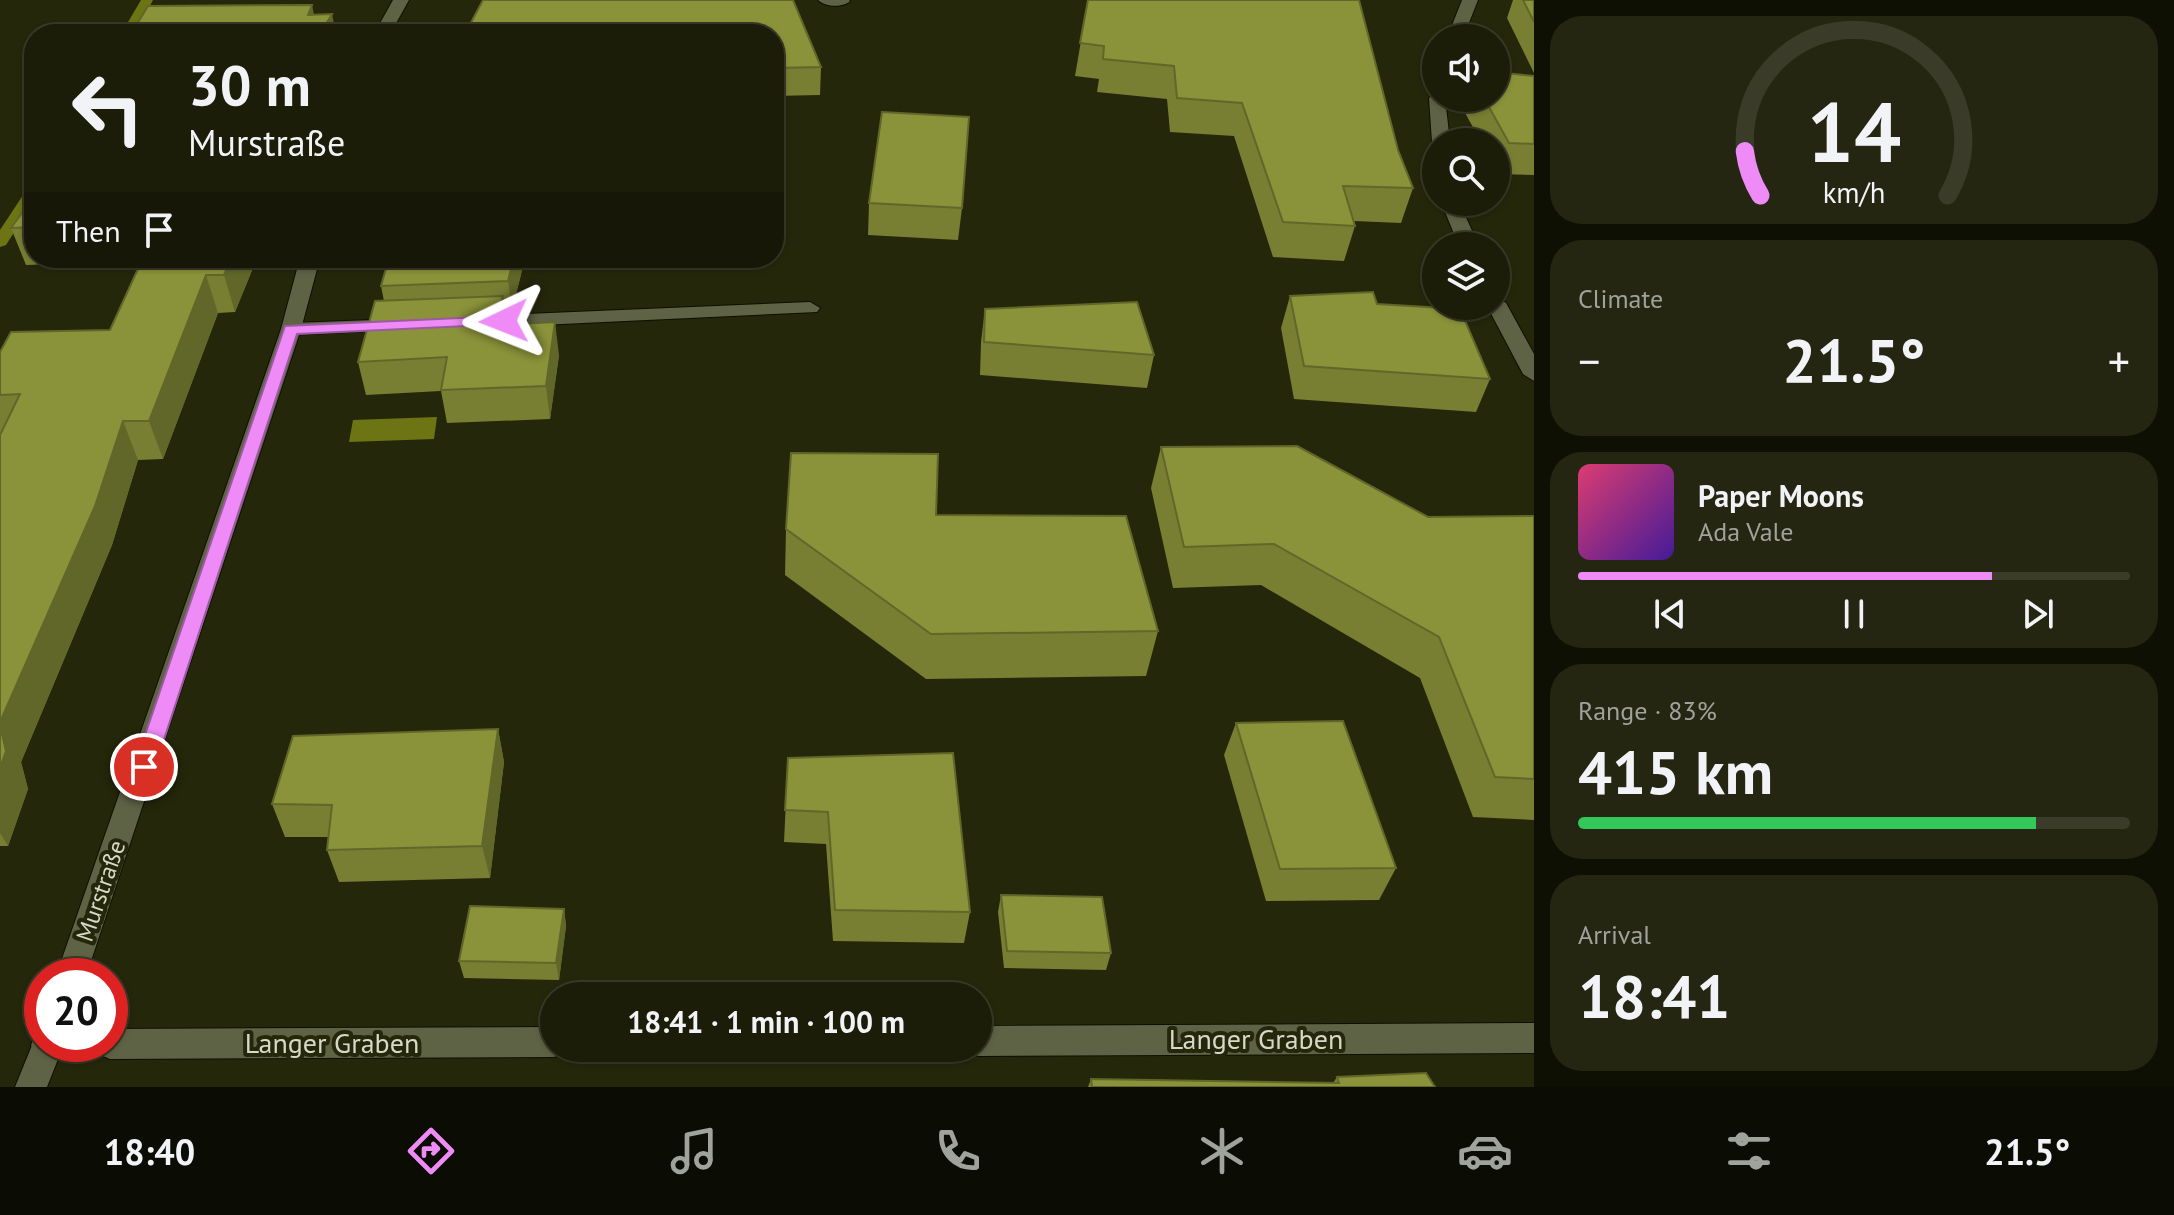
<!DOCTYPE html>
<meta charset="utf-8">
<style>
body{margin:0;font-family:"PT Sans",sans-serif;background:#252612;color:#f1f3f6;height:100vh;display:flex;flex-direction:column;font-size:30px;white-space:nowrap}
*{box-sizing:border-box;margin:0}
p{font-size:26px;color:#a0a29c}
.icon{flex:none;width:44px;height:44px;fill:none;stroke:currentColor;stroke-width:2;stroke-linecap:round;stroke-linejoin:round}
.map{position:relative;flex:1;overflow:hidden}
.side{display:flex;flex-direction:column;gap:16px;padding:16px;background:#0f1004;width:640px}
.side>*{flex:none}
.hud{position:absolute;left:24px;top:24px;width:760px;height:244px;border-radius:32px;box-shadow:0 2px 6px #0004,0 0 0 2px #3a3b29;background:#1c1d08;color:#f1f3f6;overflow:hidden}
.fabs{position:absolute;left:1422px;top:24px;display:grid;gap:16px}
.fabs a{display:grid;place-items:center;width:88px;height:88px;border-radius:50%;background:#1c1d08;box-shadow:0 2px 6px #0004,0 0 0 2px #3a3b29;font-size:40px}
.speed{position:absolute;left:24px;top:958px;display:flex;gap:16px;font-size:40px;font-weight:700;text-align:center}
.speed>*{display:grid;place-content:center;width:104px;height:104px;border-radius:50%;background:#1c1d08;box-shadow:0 2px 6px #0004,0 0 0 2px #3a3b29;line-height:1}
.speed .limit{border:12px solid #d22;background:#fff;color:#111}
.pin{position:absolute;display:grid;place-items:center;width:68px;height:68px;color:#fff;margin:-34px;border:4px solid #fff;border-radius:50%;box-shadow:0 2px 8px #0007}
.me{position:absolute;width:88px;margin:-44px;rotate:268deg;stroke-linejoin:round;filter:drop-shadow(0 0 6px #0008)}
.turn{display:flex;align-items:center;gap:28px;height:168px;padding:0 32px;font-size:36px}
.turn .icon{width:104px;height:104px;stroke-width:2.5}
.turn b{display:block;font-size:56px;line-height:68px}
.then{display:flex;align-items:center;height:76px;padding:0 32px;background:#0003;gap:16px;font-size:30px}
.big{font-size:60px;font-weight:700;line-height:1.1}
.side .tile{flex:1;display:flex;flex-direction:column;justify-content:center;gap:12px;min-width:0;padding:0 28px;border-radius:32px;background:#252612}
.side .dial{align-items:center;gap:0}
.dial svg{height:208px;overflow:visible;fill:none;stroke:#3a3b29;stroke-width:7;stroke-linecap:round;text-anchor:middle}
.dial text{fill:#f1f3f6;stroke:none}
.song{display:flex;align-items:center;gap:24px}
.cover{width:96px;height:96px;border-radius:12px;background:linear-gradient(135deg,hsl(340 70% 55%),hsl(260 70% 35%))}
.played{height:8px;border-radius:4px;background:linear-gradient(90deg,#ee8bf7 75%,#3a3b29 75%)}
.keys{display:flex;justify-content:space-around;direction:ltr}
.heat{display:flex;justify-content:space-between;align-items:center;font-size:44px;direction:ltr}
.charge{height:12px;border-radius:6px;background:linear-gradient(90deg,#34c759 83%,#3a3b29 0)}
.trip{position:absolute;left:540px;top:982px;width:452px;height:80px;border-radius:40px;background:#1c1d08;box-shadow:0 2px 6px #0004,0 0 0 2px #3a3b29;font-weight:700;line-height:80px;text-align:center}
.dock{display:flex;height:128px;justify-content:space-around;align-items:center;background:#0b0c03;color:#a0a29c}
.dock .icon{width:56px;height:56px}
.dock .active{color:#ee8bf7}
.dock b{font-size:36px;color:#f1f3f6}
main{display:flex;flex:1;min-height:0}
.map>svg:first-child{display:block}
</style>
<main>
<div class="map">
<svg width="1534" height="1087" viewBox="0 0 1534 1087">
<rect width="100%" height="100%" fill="#25270b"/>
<polygon fill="#6d7413" points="437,417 434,439 349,442 353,420"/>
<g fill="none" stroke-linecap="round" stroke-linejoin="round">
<g fill="#6d7413" fill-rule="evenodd">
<polygon points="141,0 153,0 135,34 121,34"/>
<polygon points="34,184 34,201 6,245 0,247 0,230 29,186"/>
</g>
<g stroke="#0e1000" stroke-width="2">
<g id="service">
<path d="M 818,0 L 849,0 L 850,1 C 843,8 825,7 818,0 Z"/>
<polygon points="810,302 820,308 817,312 477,328 467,322 477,316"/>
<polygon points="400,319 407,321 410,325 407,329 291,335 281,329 291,323"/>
</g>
</g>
<g stroke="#0e1000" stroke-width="2">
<g id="minor">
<polygon points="1462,0 1478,0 1463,38 1447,38"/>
<polygon points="1436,93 1436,98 1445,98 1450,142 1436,142 1436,146 1432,142 1429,98"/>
<polygon points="1441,202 1459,202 1479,246 1459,246"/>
<polygon points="1496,297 1506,303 1534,354 1534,381 1523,374 1487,306 1496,306"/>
<polygon points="1534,1023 1534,1053 978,1056 965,1048 978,1048 978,1026"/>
<path d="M 554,1027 L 554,1048 L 567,1048 L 565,1053 L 554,1057 L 110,1059 L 98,1054 C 81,1062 54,1063 36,1056 L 31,1045 L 36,1034 L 42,1032 L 42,1044 L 110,1044 L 110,1029 Z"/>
</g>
</g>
<g stroke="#0e1000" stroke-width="2">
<g id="tertiary">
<polygon points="393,0 409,0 390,34 374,34"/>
<polygon points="300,258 320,258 301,329 86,976 56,976 281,329"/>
<polygon points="42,1031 42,1044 64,1044 47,1087 15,1087 37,1033"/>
</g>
</g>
<use href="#service" fill="#5f6345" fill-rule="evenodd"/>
<use href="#minor" fill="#5f6345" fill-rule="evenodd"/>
<use href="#tertiary" fill="#5f6345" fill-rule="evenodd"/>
</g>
<g fill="#787e32">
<polygon points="1088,0 1398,150 1413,188 1401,223 1354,221 1355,226 1344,261 1273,257 1234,136 1170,132 1167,99 1097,92 1099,79 1075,76"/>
<polygon points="1513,0 1534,0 1534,73 1507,18"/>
<polygon points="774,34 821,67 820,95 774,96"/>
<polygon points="1534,76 1534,175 1497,174 1496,172 1496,142 1481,142 1458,100 1459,98 1496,98"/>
<polygon points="34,197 34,258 257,258 235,312 218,313 163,459 138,460 112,545 21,762 28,789 8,846 0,846 0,352 110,330 141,261 26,265 11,228"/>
<polygon points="869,203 962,208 958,240 868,235"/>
<polygon points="389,258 525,258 512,311 506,311 508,324 559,355 550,419 447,423 441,391 366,395 358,362 384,301 381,286"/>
<polygon points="1290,296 1377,304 1490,379 1476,412 1294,399 1281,328"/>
<polygon points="985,309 1154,355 1147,388 980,375 981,342"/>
<polygon points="1161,447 1428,517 1534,516 1534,820 1473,817 1420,678 1261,585 1173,588 1151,488"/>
<polygon points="936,515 1158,631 1146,676 926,679 785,575 786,529"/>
<polygon points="1236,723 1396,868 1379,900 1266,901 1224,755"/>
<polygon points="498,729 504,762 490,878 339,882 327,850 329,837 285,837 272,804"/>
<polygon points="788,758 970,912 964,943 833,941 826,844 784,842"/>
<polygon points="1001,895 1111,953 1106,970 1004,968 998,912"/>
<polygon points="564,909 566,926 559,980 464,978 459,961"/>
<polygon points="1337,1077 1435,1087 1088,1087 1091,1079 1333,1083"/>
</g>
<g fill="#616729">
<polygon points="312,5 318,34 308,15"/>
<polygon points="332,14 336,34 320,34"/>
<polygon points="231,258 257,258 235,312 224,275"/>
<polygon points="514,258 525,258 512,311 508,281"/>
<polygon points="206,275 218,313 163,459 149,421"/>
<polygon points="503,296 508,328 496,325"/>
<polygon points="555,322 559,355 550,419 546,386"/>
<polygon points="123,421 138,460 112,545 21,762 28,789 8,846 0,833 0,722"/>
<polygon points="498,729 504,762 490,878 482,846"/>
<polygon points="564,909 566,926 559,980 556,963"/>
</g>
<g fill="#8b933a" stroke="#616729" stroke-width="2">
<polygon points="483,0 793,0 821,67 774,68 774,34 465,34"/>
<polygon points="1088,0 1359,0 1398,150 1413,188 1343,186 1355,226 1283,222 1242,103 1177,98 1174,66 1103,59 1104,46 1080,43"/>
<polygon points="1523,0 1534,0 1534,22"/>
<polygon points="312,5 308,15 332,14 320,34 131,34 148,6"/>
<polygon points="1496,72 1534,76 1534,144 1509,143 1484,98 1496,98"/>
<polygon points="882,112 969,117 962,208 869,203"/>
<polygon points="34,197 34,227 11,228"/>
<polygon points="143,258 231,258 224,275 206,275 149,421 123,421 95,506 0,722 0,435 20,394 0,395 0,352 11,332 110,330"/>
<polygon points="389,258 514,258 508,281 381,286"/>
<polygon points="1373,292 1377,304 1460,309 1490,379 1304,366 1290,296"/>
<polygon points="503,296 496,325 555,322 546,386 441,390 447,357 358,362 375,301"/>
<polygon points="1137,302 1154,355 984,342 985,309"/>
<polygon points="1297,446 1428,517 1534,516 1534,779 1495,777 1439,637 1274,544 1184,547 1161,447"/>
<polygon points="791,453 938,454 936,515 1126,516 1158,631 931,634 786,529"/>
<polygon points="1343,721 1396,868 1280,869 1236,723"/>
<polygon points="0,726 6,751 0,768"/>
<polygon points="498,729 482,846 327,850 332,805 272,804 293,736"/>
<polygon points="953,753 970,912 835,910 828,812 785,810 788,758"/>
<polygon points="1001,895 1102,897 1111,953 1007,951"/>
<polygon points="470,906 564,909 556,963 459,961"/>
<polygon points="1426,1073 1435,1087 1092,1087 1091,1079 1339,1083 1337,1077"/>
</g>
<polygon fill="#ee8bf7" stroke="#9b5aa1" stroke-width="2" points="504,316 512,321 510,324 297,334 155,767 152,773 144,776 137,773 134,767 285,326"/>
<g text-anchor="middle" stroke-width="8" stroke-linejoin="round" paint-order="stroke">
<g font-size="24" fill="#d6d9c8" stroke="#25270b">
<text transform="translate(101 891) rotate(-71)" y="8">Murstraße</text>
</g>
<g font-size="28" fill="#d6d9c8" stroke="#25270b">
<text x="1256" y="1049">Langer Graben</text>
<text x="332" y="1053">Langer Graben</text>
</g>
</g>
</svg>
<div class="fabs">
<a><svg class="icon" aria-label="sound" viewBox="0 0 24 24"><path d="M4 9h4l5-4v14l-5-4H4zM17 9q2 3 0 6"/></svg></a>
<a><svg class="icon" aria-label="search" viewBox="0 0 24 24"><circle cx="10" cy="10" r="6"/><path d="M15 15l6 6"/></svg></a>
<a><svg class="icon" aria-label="layers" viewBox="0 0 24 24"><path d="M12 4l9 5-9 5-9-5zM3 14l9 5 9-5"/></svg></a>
</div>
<div class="speed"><div class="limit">20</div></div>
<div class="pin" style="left:144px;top:767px;background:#d93025"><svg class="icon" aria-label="arrive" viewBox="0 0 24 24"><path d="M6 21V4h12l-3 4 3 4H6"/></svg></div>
<svg class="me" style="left:504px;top:321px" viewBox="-20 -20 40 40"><path d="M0-17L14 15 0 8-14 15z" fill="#ee8bf7" stroke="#fff" stroke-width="4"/></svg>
<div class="trip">18:41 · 1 min · 100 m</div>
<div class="hud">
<div class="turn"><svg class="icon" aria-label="left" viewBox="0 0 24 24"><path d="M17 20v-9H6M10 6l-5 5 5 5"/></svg><div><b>30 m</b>Murstraße</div></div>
<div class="then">Then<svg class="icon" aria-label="arrive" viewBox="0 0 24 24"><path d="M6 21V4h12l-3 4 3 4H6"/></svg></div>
</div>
</div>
<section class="side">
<div class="tile dial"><svg viewBox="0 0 100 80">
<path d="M14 69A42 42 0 1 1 86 69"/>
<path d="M14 69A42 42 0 0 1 8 52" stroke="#ee8bf7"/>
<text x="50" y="56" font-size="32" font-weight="700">14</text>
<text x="50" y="72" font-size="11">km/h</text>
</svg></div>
<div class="tile"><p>Climate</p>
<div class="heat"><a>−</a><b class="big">21.5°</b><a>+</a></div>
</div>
<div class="tile">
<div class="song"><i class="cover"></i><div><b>Paper Moons</b><p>Ada Vale</p></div></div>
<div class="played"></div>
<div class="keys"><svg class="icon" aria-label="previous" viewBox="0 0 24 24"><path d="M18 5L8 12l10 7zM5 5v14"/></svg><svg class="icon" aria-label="pause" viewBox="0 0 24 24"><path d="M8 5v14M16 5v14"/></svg><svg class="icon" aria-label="next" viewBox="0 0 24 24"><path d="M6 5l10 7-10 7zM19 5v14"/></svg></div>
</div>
<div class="tile"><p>Range · 83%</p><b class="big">415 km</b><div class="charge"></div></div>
<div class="tile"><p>Arrival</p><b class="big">18:41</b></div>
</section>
</main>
<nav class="dock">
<b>18:40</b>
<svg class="icon active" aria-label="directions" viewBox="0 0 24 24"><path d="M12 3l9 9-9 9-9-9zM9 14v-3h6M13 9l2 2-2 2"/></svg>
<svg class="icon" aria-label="music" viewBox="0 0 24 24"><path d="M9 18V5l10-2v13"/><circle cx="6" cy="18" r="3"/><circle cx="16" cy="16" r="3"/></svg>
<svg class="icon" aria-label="phone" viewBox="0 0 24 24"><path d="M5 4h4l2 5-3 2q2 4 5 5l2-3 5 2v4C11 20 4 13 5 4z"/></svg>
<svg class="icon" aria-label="climate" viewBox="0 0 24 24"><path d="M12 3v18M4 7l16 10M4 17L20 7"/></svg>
<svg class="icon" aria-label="car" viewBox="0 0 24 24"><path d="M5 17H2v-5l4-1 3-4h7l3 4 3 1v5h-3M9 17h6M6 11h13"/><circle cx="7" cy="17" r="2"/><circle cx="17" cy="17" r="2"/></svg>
<svg class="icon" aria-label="filters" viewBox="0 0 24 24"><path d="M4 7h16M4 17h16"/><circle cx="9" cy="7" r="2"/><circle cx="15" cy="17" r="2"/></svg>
<b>21.5°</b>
</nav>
